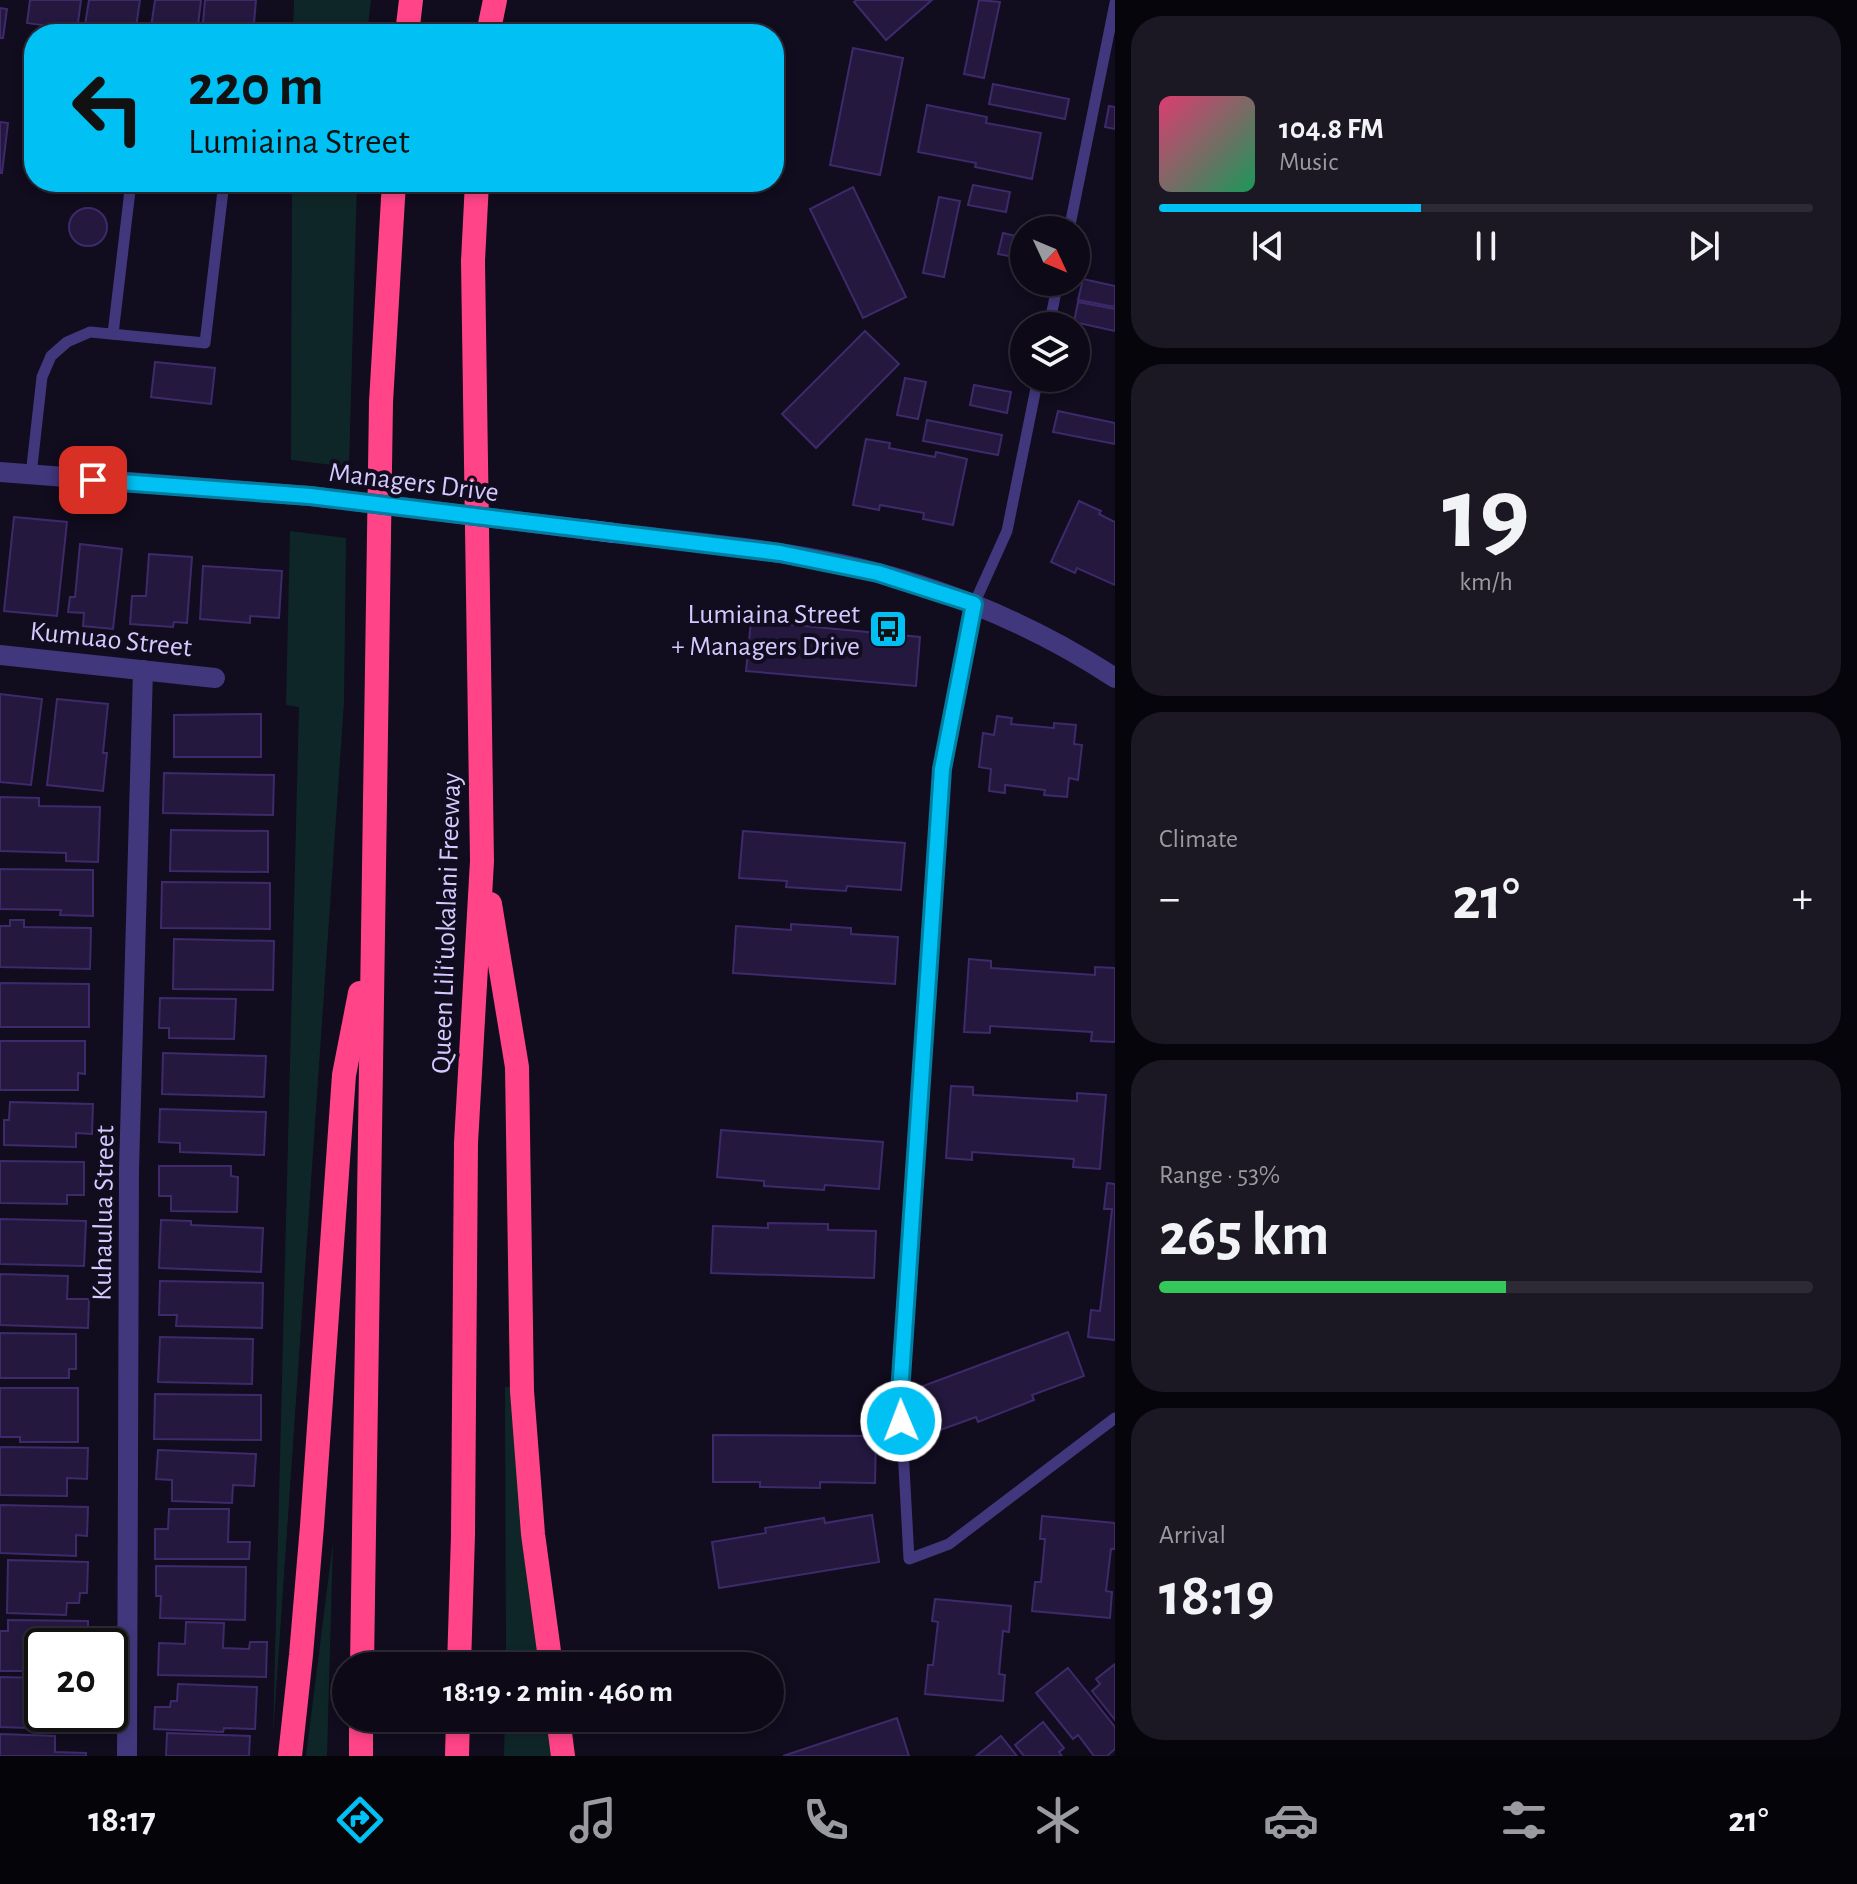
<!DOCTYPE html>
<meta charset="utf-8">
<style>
body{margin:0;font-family:"Alegreya Sans",sans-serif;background:#1b1723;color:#f1f3f6;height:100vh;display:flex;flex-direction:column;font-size:30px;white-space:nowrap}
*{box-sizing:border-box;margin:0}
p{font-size:26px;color:#9a9aa1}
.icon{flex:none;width:44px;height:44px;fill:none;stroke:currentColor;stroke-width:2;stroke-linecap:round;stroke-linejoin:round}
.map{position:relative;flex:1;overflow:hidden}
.side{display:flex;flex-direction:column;gap:16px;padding:16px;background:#07050c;width:742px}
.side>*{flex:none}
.guide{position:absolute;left:24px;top:24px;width:760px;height:168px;border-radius:32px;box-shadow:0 4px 12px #0003,0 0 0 2px #2d2a35;background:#00c0f4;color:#111;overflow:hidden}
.needle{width:52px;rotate:134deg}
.controls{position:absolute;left:1010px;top:216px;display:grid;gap:16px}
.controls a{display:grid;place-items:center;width:80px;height:80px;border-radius:50%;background:#0d0916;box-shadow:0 4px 12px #0003,0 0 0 2px #2d2a35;font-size:40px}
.speed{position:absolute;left:24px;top:1628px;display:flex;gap:16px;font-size:40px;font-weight:700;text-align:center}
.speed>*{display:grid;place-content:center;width:104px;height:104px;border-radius:50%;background:#0d0916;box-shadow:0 4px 12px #0003,0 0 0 2px #2d2a35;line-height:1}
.speed .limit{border:4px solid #111;border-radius:12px;background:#fff;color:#111}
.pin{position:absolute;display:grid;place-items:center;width:68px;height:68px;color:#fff;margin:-34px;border-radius:16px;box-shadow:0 4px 12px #0006}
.me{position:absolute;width:88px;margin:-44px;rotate:359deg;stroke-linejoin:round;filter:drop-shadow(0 0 6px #0008)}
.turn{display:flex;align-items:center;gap:28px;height:168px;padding:0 32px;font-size:36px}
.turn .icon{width:104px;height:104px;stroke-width:2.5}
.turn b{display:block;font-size:56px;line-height:68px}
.big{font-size:60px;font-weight:700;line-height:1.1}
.side .widget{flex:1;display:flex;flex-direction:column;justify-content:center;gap:12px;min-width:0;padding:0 28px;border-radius:32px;background:#1b1723}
.side .dial{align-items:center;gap:0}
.dial b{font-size:104px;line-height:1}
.song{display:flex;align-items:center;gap:24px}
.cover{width:96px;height:96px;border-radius:12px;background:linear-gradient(135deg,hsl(340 70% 55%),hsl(150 70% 35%))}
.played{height:8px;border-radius:4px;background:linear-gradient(90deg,#00c0f4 40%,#2d2a35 40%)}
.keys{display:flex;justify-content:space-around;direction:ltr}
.heat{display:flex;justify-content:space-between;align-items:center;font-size:44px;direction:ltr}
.charge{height:12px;border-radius:6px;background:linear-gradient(90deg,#34c759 53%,#2d2a35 0)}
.trip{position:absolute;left:332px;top:1652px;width:452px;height:80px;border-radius:40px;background:#0d0916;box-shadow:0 4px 12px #0003,0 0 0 2px #2d2a35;font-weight:700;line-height:80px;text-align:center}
.tab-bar{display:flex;height:128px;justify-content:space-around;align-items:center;background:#050409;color:#9a9aa1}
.tab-bar .icon{width:56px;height:56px}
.tab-bar .current{color:#00c0f4}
.tab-bar b{font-size:36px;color:#f1f3f6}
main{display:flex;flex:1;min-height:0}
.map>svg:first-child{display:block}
</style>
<main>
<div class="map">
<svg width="1115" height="1756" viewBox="0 0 1115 1756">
<rect width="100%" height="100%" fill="#110c1e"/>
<g fill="#0f2628">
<polygon points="294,0 371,0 367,34 293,34"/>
<polygon points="292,182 357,182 349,467 291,460"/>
<polygon points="290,531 346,538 344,702 273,1735 299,707 286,705"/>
<polygon points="505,1387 512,1387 542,1666 506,1666"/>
<polygon points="333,1542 327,1756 306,1756"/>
<polygon points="505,1718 548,1718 553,1756 504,1756"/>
</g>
<g fill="#24183f" stroke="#3e2a6b" stroke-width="2">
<polygon points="30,0 81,0 77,30 27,23"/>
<polygon points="89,0 140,0 135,34 84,31"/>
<polygon points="155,0 201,0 197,34 150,34"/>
<polygon points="205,0 256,0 253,34 202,34"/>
<polygon points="857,0 932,0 886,40 854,2"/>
<polygon points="979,0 1000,2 984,78 964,74"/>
<polygon points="0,8 7,9 3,38 0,38"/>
<polygon points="853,48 903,58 880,175 830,165"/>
<polygon points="993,84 1069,99 1065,119 989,104"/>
<polygon points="927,105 987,117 986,123 1041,133 1032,179 975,167 976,163 918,152"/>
<polygon points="1109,106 1115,107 1115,129 1105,127"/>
<polygon points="0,122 8,123 2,173 0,173"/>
<polygon points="973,185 1010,192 1006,212 968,205"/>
<polygon points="853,187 906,297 863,318 810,209"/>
<polygon points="939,197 960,201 944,277 923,273"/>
<circle cx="88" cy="227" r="19"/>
<polygon points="1003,233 1024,238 1024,259 998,254"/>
<polygon points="1083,279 1115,286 1115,307 1078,300"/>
<polygon points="1078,302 1115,309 1115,331 1074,322"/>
<polygon points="865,331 899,364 816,448 782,414"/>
<polygon points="155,362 215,368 211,404 151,397"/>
<polygon points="905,378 926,382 918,419 897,415"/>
<polygon points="974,385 1011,392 1007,413 970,405"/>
<polygon points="1058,411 1115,423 1115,444 1053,432"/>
<polygon points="927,420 1002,435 998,455 923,441"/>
<polygon points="866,439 890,443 889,448 935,457 936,452 967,459 953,525 923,519 924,513 880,505 879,510 853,505"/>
<polygon points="1079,501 1101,511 1099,514 1115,522 1115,585 1077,568 1075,573 1051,562"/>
<polygon points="14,517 67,522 57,616 4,611"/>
<polygon points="80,544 122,549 113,629 83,626 84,613 68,612 70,597 75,597"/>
<polygon points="149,554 192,557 187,623 174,622 173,627 130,624 132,596 146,596"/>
<polygon points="203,566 282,571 279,618 250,616 250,623 200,619"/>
<polygon points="751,621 920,637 916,686 746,671"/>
<polygon points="0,694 42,699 31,785 0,782"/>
<polygon points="57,699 108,704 103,753 107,753 103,791 47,785"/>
<polygon points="261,714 261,757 174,757 174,715"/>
<polygon points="997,716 1012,718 1011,724 1054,728 1054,723 1076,725 1074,744 1082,745 1078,780 1069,778 1067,797 1044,795 1045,790 1005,785 1005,793 989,791 991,769 979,767 983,733 994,735"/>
<polygon points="164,773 274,775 273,815 163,813"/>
<polygon points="0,797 39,798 39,806 100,807 98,862 66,861 66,853 0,851"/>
<polygon points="171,830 268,831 268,872 170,871"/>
<polygon points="743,831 905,843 901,890 847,886 846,891 786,887 787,881 739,878"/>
<polygon points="0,869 93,870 93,916 60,915 61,910 0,909"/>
<polygon points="162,882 270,883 270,929 161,928"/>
<polygon points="10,920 24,920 24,927 91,928 90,969 0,967 0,926 10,926"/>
<polygon points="791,924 851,928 851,934 898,937 895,984 733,973 736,926 791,930"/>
<polygon points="174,939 274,941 273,990 173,989"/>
<polygon points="969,959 991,961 991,968 1095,975 1095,967 1115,968 1115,1042 1091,1041 1092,1032 990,1026 990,1033 964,1032"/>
<polygon points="0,983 89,984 89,1027 0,1027"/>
<polygon points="160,998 236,999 234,1039 169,1038 169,1028 159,1028"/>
<polygon points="0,1041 85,1041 85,1074 78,1073 78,1090 0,1090"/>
<polygon points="163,1053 266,1056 264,1097 162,1094"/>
<polygon points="951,1086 973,1087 973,1095 1077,1101 1077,1093 1106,1095 1100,1169 1073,1167 1074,1159 972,1152 972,1160 946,1158"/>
<polygon points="10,1102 93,1104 92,1134 76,1133 76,1147 4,1145 4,1120 9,1120"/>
<polygon points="160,1109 266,1112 264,1155 180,1152 180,1143 159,1142"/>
<polygon points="721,1130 883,1142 879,1189 825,1185 824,1190 764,1186 764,1181 717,1177"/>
<polygon points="0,1161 84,1162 84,1195 67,1195 67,1204 0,1203"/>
<polygon points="159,1166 231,1166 231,1176 238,1177 237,1212 171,1211 171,1196 159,1196"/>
<polygon points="1107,1183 1115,1184 1115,1340 1088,1337 1091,1310 1100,1311 1112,1209 1104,1209"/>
<polygon points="0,1219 86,1221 84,1266 0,1264"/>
<polygon points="161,1220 191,1221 191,1225 263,1228 261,1272 159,1268"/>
<polygon points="768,1223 828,1224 828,1230 876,1231 874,1278 711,1273 713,1226 768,1228"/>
<polygon points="0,1274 68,1276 67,1299 89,1299 88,1328 0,1325"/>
<polygon points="160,1281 263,1283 262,1328 176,1326 177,1315 159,1315"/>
<polygon points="1068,1332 1084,1376 1032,1395 1034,1400 978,1422 976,1417 932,1433 915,1389"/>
<polygon points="0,1333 76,1334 76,1369 69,1369 69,1378 0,1378"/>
<polygon points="160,1337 253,1339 252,1384 158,1382"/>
<polygon points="0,1388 78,1388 78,1442 20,1442 20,1437 0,1437"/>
<polygon points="155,1394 261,1395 261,1440 154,1439"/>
<polygon points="713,1435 876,1436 875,1483 820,1482 820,1488 760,1487 760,1482 713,1482"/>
<polygon points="0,1447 88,1448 87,1479 67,1478 67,1496 0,1495"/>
<polygon points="158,1450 256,1454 254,1486 233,1485 232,1503 172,1501 172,1480 156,1479"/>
<polygon points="0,1505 88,1507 87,1536 76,1535 76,1556 0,1553"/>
<polygon points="169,1509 229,1509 228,1542 250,1542 249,1559 155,1559 155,1529 168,1529"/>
<polygon points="872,1515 879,1562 719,1588 712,1542 766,1533 765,1528 824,1518 825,1523"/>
<polygon points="1042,1516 1115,1523 1115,1549 1111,1549 1106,1591 1112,1592 1110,1618 1032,1611 1035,1582 1041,1582 1045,1539 1040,1539"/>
<polygon points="8,1560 88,1562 87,1593 80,1593 79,1603 67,1603 66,1615 7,1613"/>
<polygon points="156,1566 246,1567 245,1620 160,1618 161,1596 156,1596"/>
<polygon points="935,1599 1011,1606 1009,1632 1003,1631 999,1674 1005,1675 1003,1701 925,1694 928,1665 933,1665 938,1622 932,1621"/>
<polygon points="8,1620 88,1621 88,1646 42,1646 42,1671 0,1671 0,1631 8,1631"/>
<polygon points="186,1622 224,1623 223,1648 249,1649 250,1642 267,1642 266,1677 158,1675 159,1643 185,1644"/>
<polygon points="1115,1664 1115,1720 1092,1691 1100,1684 1096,1679"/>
<polygon points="1068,1668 1115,1727 1115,1749 1107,1756 1094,1756 1078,1735 1073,1739 1036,1693"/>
<polygon points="0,1677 42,1678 42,1714 86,1714 86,1730 0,1727"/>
<polygon points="178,1684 257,1687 255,1729 224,1728 223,1732 154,1729 155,1707 170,1707 171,1701 177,1701"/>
<polygon points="897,1718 909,1756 783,1756"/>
<polygon points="1043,1722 1064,1748 1059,1752 1062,1756 1024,1756 1015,1745"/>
<polygon points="167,1733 250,1736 249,1756 166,1756"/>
<polygon points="0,1734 55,1736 55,1752 86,1753 86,1756 0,1756"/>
<polygon points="1001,1736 1017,1756 976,1756"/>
</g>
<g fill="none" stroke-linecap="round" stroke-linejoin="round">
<g stroke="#41377d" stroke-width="11">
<polyline points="1069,230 1115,3"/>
<polyline points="1049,326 1058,282"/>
<polyline points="113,334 131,182"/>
<polyline points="1038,378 1007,531 974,604 942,769 900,1393 909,1559 949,1544 1115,1418"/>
<polyline points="31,475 42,377 51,356 67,342 90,332 205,343 224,182"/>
</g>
<g stroke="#41377d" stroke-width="20">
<polyline points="0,655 215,678"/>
<polyline points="127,1756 129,1170 143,670"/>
</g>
<g stroke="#41377d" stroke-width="20">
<polyline points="0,472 310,496"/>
<path d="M 614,533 C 683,541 752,547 821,560 C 924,579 1027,620 1115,678"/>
</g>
<polyline stroke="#7660ff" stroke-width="20" points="582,529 614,533"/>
<g stroke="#f48" stroke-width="24">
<polyline points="407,34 411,0"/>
<polyline points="488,34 495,0"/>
<polyline points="490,904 517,1067 522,1391 533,1534 551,1666"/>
<polyline points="362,1666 381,402 394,182"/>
<polyline points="459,1666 463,1535 466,1143 482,861 473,261 477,182"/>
<polyline points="558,1718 563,1756"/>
<polyline points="290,1756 301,1655 312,1526 344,1075 360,993"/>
<polyline points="361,1756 361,1718"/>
<polyline points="457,1756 458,1718"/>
</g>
<polyline stroke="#41377d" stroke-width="20" points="310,496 582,529"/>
</g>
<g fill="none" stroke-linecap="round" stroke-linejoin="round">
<g stroke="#007d9f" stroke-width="20">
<polyline id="route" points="93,480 310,496 780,553 878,573 974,604 942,769 900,1393 901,1421"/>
</g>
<use href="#route" stroke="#00c0f4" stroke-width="14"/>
</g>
<defs>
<g id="bus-square" transform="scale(2)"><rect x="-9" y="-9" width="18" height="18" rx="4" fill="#00c0f4" stroke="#110c1e"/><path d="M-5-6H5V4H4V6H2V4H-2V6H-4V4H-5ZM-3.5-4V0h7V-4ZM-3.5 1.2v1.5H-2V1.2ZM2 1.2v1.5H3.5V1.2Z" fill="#111"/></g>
</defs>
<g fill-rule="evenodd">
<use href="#bus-square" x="888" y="629"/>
</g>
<g text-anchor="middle" stroke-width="8" stroke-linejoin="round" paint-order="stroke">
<g font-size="28" fill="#d5c9ff" stroke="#110c1e">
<text transform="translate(414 481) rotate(7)" y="10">Managers Drive</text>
<text transform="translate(111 638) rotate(6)" y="10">Kumuao Street</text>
<text transform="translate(445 923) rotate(-88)" y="10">Queen Liliʻuokalani Freeway</text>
<text transform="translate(102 1213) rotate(-89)" y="10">Kuhaulua Street</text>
</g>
<g font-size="28" fill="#d5c9ff" stroke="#110c1e" text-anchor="end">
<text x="860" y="623">Lumiaina Street<tspan x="860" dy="32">+ Managers Drive</tspan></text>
</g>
</g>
</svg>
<div class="controls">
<a><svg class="needle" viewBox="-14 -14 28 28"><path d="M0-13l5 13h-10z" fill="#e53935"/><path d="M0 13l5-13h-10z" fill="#9a9aa1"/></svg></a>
<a><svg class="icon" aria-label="layers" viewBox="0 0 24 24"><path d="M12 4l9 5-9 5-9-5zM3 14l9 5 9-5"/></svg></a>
</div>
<div class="speed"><div class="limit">20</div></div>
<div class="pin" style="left:93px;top:480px;background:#d93025"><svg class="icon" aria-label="arrive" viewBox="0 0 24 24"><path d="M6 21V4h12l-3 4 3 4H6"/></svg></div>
<svg class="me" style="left:901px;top:1421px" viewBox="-20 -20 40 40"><circle r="17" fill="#00c0f4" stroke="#fff" stroke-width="3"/><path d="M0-11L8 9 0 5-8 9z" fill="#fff"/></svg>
<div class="trip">18:19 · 2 min · 460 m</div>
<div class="guide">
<div class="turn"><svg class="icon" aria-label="left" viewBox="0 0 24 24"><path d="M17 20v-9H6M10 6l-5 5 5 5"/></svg><div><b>220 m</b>Lumiaina Street</div></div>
</div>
</div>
<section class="side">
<div class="widget">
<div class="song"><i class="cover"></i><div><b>104.8 FM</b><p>Music</p></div></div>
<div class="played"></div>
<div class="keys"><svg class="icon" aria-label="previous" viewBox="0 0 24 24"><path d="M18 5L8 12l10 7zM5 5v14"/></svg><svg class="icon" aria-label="pause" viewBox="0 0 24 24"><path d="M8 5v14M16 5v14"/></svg><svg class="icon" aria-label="next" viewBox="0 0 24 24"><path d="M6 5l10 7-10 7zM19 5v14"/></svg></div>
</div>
<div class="widget dial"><b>19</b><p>km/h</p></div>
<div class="widget"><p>Climate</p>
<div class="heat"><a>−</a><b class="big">21°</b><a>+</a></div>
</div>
<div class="widget"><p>Range · 53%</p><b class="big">265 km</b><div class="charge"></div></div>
<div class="widget"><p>Arrival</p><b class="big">18:19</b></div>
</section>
</main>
<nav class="tab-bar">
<b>18:17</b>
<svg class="icon current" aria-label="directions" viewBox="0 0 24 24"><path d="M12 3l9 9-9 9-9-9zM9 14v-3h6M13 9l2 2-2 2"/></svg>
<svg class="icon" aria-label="music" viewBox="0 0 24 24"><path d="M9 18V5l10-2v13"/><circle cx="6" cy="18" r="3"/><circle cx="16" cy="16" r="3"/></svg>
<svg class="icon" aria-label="phone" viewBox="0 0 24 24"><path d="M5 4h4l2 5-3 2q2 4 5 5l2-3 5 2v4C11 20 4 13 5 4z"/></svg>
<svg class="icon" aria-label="climate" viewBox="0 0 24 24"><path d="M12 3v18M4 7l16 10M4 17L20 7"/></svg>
<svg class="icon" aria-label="car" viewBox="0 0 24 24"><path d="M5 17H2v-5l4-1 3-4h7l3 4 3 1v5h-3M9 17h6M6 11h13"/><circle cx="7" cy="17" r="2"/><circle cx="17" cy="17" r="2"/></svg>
<svg class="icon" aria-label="filters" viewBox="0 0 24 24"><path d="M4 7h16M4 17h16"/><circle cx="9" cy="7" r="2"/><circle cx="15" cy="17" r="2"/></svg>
<b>21°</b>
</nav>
